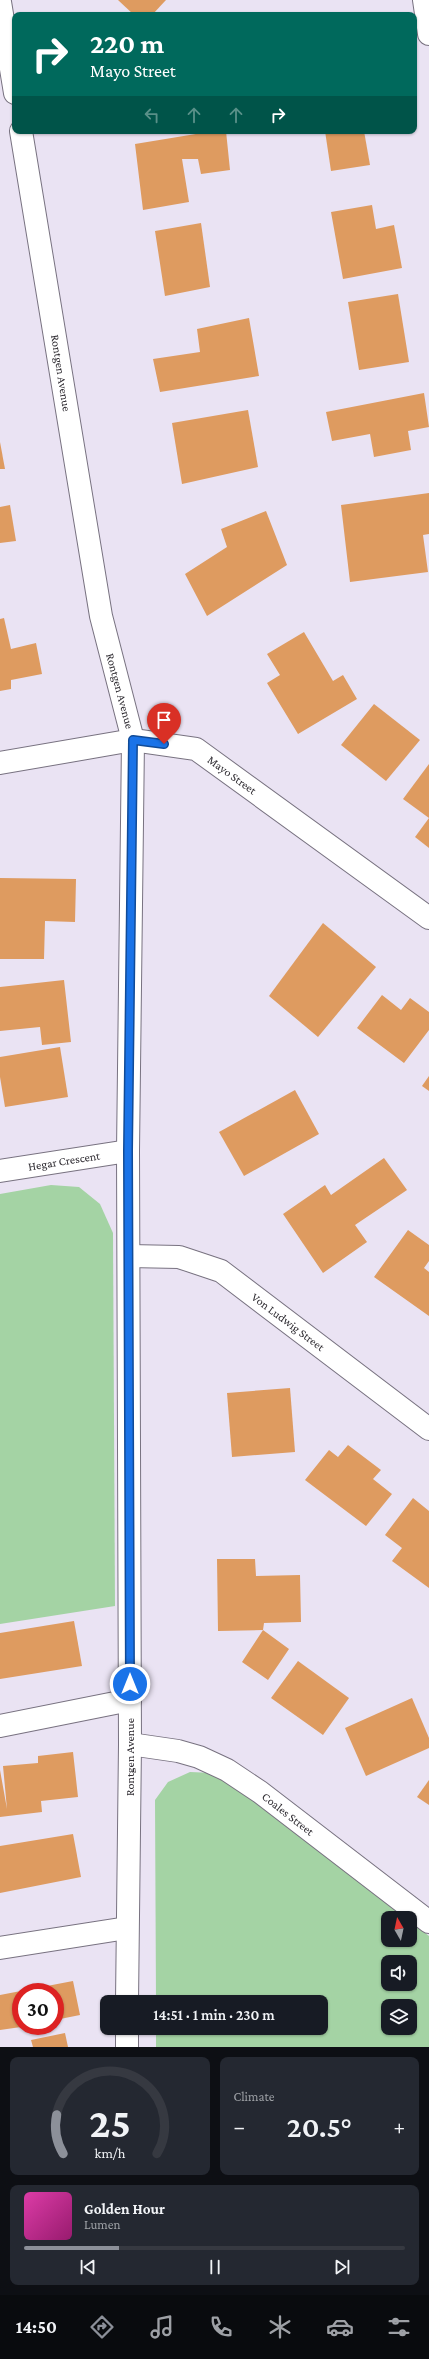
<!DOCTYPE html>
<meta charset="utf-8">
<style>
body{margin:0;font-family:"Crimson Pro",serif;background:#242831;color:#f1f3f6;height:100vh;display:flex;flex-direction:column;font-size:15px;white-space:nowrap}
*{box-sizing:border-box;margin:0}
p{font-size:13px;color:#9ea1a6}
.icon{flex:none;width:22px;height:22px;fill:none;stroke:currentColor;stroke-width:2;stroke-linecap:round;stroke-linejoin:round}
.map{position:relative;height:2047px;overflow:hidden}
.details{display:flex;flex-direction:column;gap:10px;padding:10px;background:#0d0f14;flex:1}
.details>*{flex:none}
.banner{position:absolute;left:12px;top:12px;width:405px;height:122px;border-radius:8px;box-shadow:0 1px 3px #0004;background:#00695c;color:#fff;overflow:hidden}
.needle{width:26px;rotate:351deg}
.fabs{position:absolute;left:381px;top:1911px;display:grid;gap:8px}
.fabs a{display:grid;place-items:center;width:36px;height:36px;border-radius:8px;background:#171b24;box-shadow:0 1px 3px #0004;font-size:20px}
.speed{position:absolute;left:12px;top:1983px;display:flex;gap:8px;font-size:20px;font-weight:700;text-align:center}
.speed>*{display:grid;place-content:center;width:52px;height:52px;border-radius:50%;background:#171b24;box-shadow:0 1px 3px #0004;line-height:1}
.speed .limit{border:6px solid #d22;background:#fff;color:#111}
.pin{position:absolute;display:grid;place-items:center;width:34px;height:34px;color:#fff;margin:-41px -17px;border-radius:50% 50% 50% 0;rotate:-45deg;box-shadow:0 0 4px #0007}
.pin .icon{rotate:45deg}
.me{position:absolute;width:44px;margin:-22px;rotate:0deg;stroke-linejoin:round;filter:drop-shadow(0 0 3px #0008)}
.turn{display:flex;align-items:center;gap:14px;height:84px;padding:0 12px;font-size:18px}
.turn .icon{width:52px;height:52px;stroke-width:2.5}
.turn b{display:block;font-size:28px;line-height:34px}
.lanes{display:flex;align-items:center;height:38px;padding:0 12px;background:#0003;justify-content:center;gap:20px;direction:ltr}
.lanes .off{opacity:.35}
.big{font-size:30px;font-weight:600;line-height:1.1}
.details .widget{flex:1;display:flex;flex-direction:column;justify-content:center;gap:6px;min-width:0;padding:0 14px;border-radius:8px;background:#242831}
.details .dial{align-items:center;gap:0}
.dial svg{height:104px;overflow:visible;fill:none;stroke:#363941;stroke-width:7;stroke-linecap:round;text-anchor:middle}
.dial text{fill:#f1f3f6;stroke:none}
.song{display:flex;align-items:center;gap:12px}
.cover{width:48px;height:48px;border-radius:6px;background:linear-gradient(135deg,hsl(320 70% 55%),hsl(320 70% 35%))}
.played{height:4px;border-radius:2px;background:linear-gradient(90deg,#8c9099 25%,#363941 25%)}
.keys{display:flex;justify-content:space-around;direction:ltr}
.heat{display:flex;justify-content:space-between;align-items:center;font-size:22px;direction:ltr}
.details .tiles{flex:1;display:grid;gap:10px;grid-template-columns:1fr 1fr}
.widget:last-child{grid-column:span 2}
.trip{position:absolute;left:100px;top:1995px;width:228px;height:40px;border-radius:8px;background:#171b24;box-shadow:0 1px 3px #0004;font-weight:600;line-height:40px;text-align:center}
.tabs{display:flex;height:64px;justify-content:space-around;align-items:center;background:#090b0e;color:#9ea1a6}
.tabs .icon{width:28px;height:28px}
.tabs .on{color:#8c9099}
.tabs b{font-size:18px;color:#f1f3f6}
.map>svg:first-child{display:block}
</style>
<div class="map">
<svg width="429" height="2047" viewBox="0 0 429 2047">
<rect width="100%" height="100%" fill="#eae3f3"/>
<g fill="#a4d3a4" fill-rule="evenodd">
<polygon points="51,1185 79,1187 100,1204 113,1233 115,1606 0,1624 0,1194"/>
<path d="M 190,1772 L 213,1773 L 235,1785 L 406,1918 L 388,1918 L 388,1940 L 410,1940 L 410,1921 L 429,1936 L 429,2047 L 156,2047 L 156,2028 L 321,2028 L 321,2002 L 156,2002 L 155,1800 L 168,1782 ZM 388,1962 L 410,1962 L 410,1984 L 388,1984 ZM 388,2006 L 410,2006 L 410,2028 L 388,2028 Z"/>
</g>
<g fill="#de9b60">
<polygon points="118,0 166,0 152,15 134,15"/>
<polygon points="352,12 352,15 338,15 338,14"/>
<polygon points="214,131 226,131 230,170 201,174 198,159 182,159 189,202 143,210 135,144"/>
<polygon points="325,131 364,131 370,165 331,171"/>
<polygon points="372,205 376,229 394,225 402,268 343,279 331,212"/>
<polygon points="201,223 210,287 165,296 155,231"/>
<polygon points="398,294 409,362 359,370 348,302"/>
<polygon points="249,318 259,376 160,392 153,359 200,352 197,329"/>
<polygon points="424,393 429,427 408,431 411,450 374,457 370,434 332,441 326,412"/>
<polygon points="248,410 258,467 182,484 172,423"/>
<polygon points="0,442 5,469 0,469"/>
<polygon points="429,493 429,534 423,535 428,572 350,582 341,505"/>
<polygon points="10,505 16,541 0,543 0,507"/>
<polygon points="266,511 287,565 207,616 185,574 227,547 221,529"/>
<polygon points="4,618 11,649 36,643 42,674 11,680 11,689 0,691 0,619"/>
<polygon points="304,632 333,681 343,675 357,699 298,734 267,683 280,675 267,654"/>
<polygon points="374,704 420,740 386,781 341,745"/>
<polygon points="429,764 429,818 403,799"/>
<polygon points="429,818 429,848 415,837"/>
<polygon points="0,878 76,879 75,922 45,921 44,959 0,959"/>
<polygon points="323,923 376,967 318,1037 269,996"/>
<polygon points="64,980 71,1042 42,1045 40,1027 0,1031 0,987"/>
<polygon points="382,995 401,1010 410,998 429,1012 429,1030 404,1063 357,1028"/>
<polygon points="60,1047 68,1097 5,1107 0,1077 0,1057"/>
<polygon points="429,1076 429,1091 422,1086"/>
<polygon points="295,1090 319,1134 244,1176 219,1132"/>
<polygon points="384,1158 407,1190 355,1225 367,1242 323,1273 283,1214 325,1185 331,1195"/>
<polygon points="408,1230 429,1245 429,1261 424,1268 429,1272 429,1316 374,1277"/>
<polygon points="290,1388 295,1452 232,1457 227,1393"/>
<polygon points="348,1445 381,1470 373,1479 392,1494 366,1526 305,1480 329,1450 338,1457"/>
<polygon points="413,1498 429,1511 429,1588 392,1561 402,1548 385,1535"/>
<polygon points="217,1559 255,1559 256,1576 300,1575 301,1622 264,1623 263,1630 289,1649 268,1680 242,1662 263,1630 218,1631"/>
<polygon points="74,1621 82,1666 0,1679 0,1633"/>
<polygon points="298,1661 349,1698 323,1735 271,1698"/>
<polygon points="412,1698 429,1738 429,1748 366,1776 345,1728"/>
<polygon points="73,1752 78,1797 41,1801 42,1812 0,1817 0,1770 7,1809 3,1766 38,1763 38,1756"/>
<polygon points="429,1780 429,1805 417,1797"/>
<polygon points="73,1834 81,1877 0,1893 0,1846"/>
<polygon points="73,1981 80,2015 55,2020 55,1992 21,1992 21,2027 0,2030 0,1995"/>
<polygon points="65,2033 68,2047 33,2047 31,2040"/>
</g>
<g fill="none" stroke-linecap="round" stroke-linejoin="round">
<g stroke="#787280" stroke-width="24">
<g id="street">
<polyline points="424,0 429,34"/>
<polyline points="0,2 15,93"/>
<polyline points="21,131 101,616 133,740 128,1151 130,1744 127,2002"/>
<polyline points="0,763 133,740 196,749 429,918"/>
<polyline points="0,1171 128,1151"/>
<polyline points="129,1256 179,1257 221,1271 429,1429"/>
<polyline points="0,1726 130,1700"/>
<polyline points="130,1744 178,1751 199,1757 227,1770 260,1792 429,1922"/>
<polyline points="0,1948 127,1928"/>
<polyline points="127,2047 127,2028"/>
</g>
</g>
<use href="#street" stroke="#fff" stroke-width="22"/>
</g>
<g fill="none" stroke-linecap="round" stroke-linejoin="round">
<g stroke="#114b97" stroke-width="10">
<polyline id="route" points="130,1684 128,1151 133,740 164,744"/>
</g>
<use href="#route" stroke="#1a73e8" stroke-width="7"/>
</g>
<g text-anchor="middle" stroke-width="4" stroke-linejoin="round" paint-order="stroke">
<g font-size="12" fill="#302d33" stroke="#fff">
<text transform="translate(61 373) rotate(81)" y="4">Rontgen Avenue</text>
<text transform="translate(120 691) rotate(75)" y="4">Rontgen Avenue</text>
<text transform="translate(232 775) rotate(36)" y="4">Mayo Street</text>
<text transform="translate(64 1161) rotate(-9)" y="4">Hegar Crescent</text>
<text transform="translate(288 1322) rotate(37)" y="4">Von Ludwig Street</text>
<text transform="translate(130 1757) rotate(-90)" y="4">Rontgen Avenue</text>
<text transform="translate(288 1814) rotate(38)" y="4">Coales Street</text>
</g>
</g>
</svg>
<div class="fabs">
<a><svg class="needle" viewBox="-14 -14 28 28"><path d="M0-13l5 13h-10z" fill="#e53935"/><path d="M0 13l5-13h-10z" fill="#9ea1a6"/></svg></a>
<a><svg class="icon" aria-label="sound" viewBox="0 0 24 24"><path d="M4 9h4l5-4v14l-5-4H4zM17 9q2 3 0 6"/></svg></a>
<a><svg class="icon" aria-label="layers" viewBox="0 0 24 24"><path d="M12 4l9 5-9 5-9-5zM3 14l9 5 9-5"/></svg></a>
</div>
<div class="speed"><div class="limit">30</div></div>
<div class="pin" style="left:164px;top:744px;background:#d93025"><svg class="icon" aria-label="arrive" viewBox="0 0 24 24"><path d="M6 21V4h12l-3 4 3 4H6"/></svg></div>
<svg class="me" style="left:130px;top:1684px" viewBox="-20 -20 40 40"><circle r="17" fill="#1a73e8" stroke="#fff" stroke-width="3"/><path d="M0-11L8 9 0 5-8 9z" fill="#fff"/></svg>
<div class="trip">14:51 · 1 min · 230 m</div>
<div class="banner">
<div class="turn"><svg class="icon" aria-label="right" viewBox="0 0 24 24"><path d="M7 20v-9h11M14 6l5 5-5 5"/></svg><div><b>220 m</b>Mayo Street</div></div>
<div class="lanes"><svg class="icon off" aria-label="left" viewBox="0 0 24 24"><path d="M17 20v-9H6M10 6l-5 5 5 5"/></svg><svg class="icon off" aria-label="ahead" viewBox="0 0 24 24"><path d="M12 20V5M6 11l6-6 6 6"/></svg><svg class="icon off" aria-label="ahead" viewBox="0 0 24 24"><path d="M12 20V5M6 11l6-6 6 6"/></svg><svg class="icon" aria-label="right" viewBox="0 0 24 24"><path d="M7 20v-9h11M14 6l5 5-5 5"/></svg></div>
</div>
</div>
<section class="details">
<div class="tiles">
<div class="widget dial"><svg viewBox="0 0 100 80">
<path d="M14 69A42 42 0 1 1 86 69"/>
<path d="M14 69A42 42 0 0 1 9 39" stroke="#8c9099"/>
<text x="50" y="56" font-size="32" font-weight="700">25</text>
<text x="50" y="72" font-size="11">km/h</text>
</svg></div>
<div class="widget"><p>Climate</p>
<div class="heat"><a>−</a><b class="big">20.5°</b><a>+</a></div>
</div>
<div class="widget">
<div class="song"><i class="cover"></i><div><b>Golden Hour</b><p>Lumen</p></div></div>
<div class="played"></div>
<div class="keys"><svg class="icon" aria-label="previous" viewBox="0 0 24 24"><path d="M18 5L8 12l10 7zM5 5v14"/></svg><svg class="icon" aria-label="pause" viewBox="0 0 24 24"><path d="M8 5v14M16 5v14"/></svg><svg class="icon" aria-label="next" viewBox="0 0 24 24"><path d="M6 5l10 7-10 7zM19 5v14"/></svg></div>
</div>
</div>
</section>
<nav class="tabs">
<b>14:50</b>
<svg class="icon on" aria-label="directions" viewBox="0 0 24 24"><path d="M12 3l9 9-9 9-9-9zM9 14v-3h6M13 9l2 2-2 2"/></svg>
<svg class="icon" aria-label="music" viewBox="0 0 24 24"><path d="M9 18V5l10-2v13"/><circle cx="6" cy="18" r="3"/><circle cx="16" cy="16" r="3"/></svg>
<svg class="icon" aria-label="phone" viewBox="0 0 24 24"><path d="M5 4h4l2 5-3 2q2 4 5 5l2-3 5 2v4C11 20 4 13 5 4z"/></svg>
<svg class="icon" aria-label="climate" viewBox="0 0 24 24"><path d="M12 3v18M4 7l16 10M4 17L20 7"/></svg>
<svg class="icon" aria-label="car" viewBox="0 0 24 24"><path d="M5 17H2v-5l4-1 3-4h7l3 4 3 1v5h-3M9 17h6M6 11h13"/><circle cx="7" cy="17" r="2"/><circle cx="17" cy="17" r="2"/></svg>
<svg class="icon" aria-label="filters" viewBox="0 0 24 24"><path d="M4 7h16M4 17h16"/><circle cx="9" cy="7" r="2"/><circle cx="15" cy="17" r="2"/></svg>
</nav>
